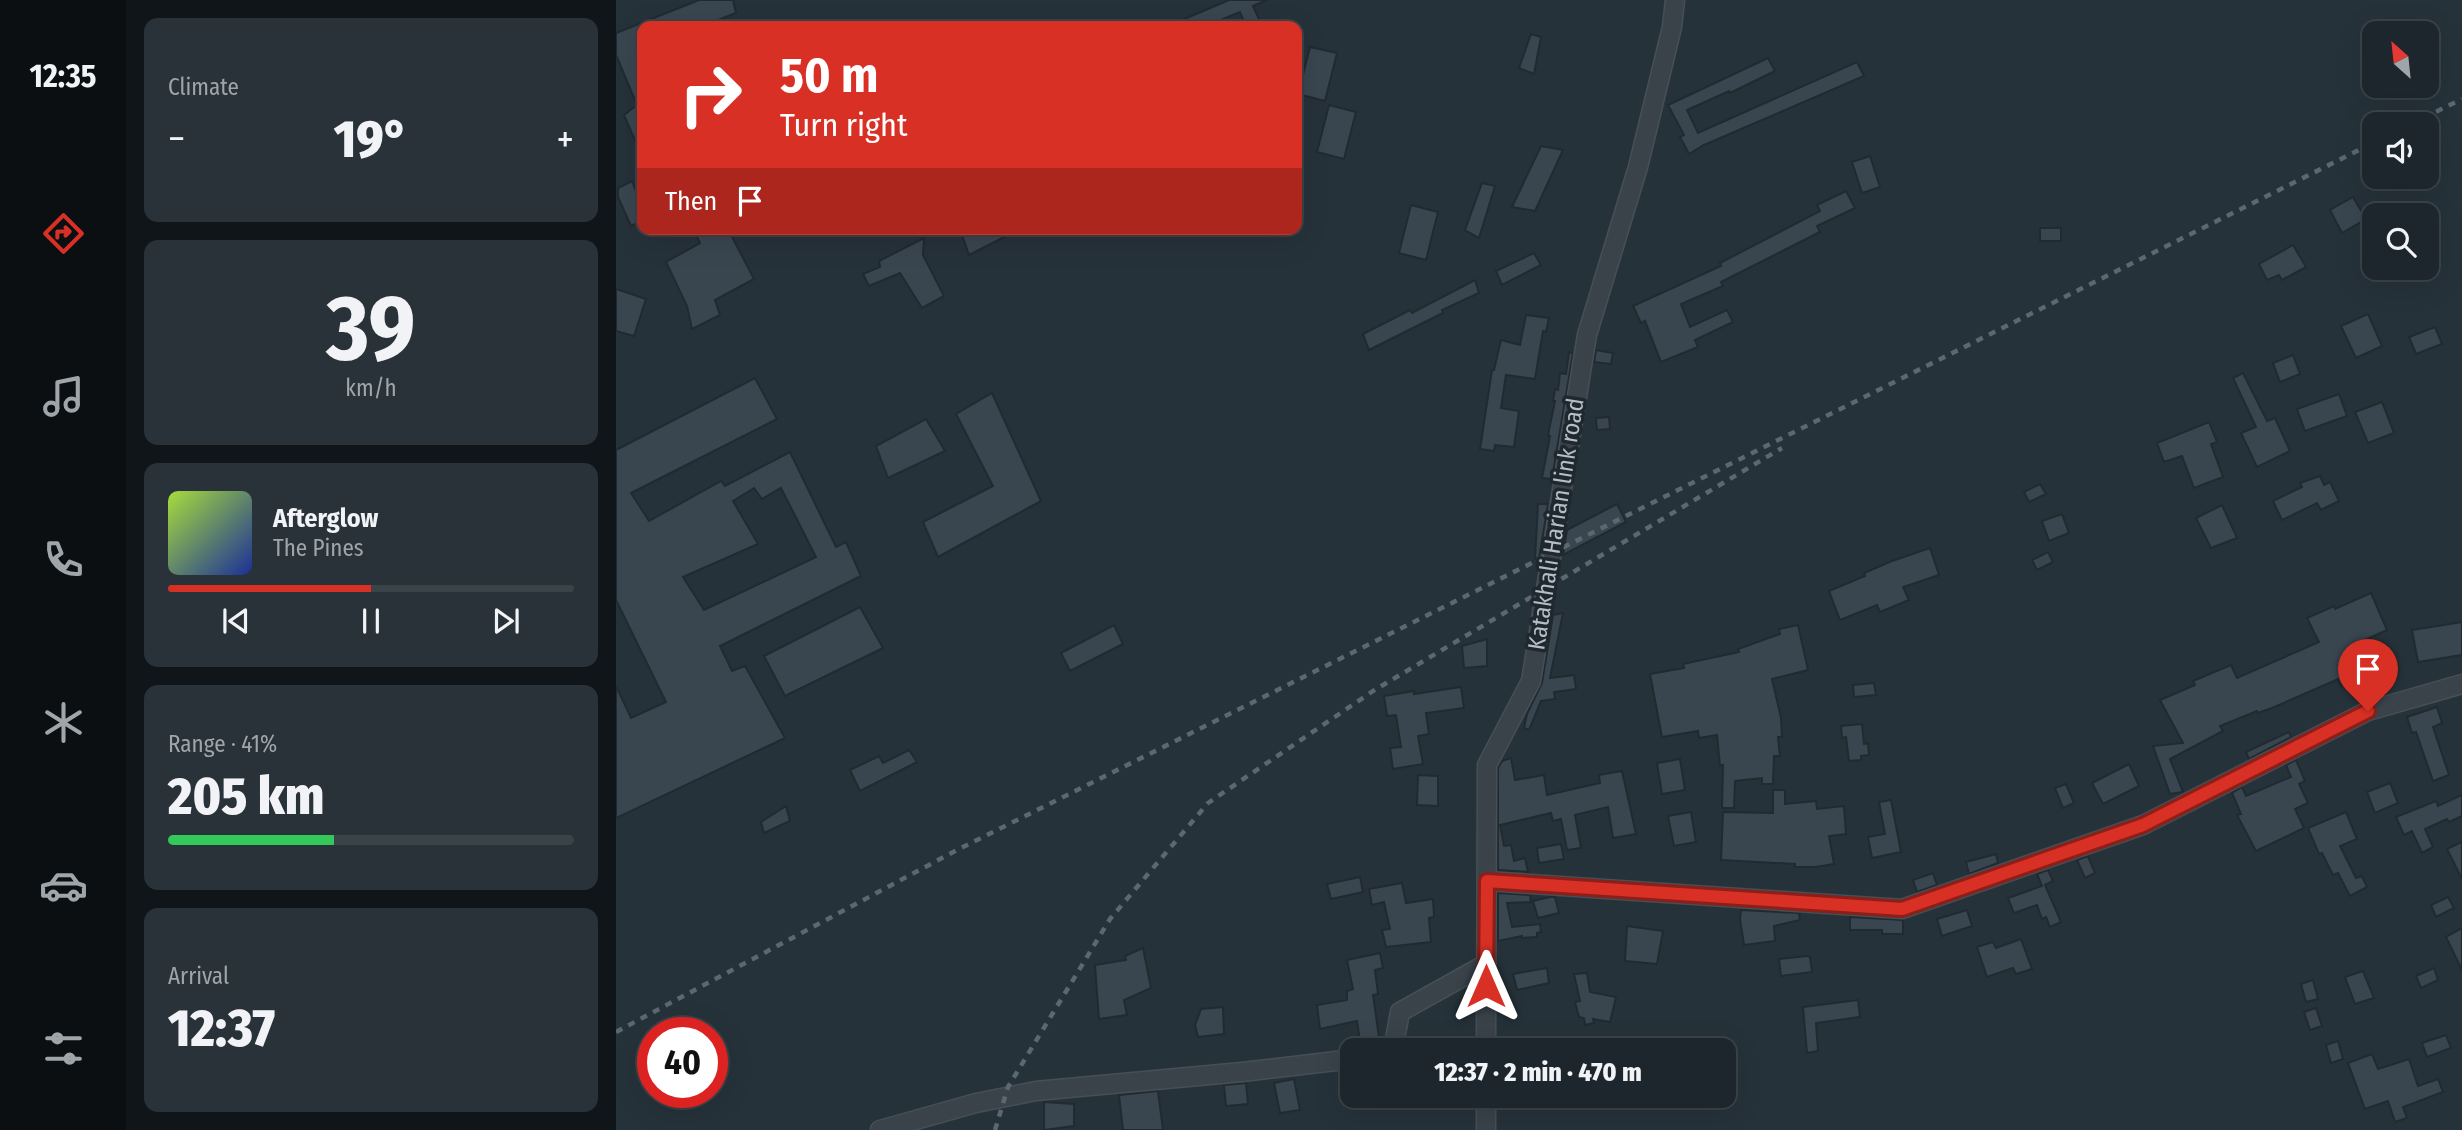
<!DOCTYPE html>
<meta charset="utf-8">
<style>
body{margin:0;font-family:"Fira Sans Condensed",sans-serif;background:#293238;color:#f1f3f6;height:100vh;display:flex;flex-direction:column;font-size:26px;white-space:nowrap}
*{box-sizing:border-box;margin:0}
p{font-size:23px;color:#a0a5a9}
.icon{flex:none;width:38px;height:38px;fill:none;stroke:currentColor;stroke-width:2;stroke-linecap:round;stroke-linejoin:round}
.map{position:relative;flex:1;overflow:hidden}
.sheet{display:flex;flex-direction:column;gap:18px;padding:18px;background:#0f1518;width:490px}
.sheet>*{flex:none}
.top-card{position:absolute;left:21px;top:21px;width:665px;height:214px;border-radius:14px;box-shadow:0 7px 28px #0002,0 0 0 2px #3a4348;background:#d93025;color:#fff;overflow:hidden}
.needle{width:46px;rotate:333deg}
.controls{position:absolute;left:1746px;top:21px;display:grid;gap:14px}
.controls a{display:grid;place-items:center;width:77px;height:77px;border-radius:14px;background:#1c262c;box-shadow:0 7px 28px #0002,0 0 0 2px #3a4348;font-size:35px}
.speed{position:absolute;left:21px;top:1017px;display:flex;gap:14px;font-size:35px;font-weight:700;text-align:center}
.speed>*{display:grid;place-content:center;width:91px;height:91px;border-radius:50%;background:#1c262c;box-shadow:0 7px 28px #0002,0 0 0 2px #3a4348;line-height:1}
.speed .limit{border:10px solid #d22;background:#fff;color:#111}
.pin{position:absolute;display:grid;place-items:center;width:60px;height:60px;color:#fff;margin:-72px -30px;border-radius:50% 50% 50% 0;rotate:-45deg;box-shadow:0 0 7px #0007}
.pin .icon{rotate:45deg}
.me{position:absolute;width:77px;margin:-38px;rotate:0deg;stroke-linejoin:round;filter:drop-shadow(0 0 5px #0008)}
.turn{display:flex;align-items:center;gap:24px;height:147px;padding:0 28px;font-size:32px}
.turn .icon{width:91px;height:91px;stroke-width:2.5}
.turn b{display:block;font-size:49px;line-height:60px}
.then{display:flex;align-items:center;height:66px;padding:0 28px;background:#0003;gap:14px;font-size:26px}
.big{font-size:52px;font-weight:800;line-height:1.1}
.sheet .tile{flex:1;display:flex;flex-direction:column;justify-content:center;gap:10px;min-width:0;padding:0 24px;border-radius:14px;background:#293238}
.sheet .dial{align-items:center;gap:0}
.dial b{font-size:91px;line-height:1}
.song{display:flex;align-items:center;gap:21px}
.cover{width:84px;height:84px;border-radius:10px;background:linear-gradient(135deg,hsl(80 70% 55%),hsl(230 70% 35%))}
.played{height:7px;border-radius:4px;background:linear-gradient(90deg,#d93025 50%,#3a4348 50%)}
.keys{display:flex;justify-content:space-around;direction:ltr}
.heat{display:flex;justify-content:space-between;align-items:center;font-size:38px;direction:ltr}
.charge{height:10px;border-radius:5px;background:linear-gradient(90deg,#34c759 41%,#3a4348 0)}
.trip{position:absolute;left:724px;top:1038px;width:396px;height:70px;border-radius:14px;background:#1c262c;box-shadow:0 7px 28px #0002,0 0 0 2px #3a4348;font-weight:800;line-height:70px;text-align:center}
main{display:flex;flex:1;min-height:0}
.tab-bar{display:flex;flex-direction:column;width:126px;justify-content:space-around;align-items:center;background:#0b0f12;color:#a0a5a9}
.tab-bar .icon{width:49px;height:49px}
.tab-bar .current{color:#d93025}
.tab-bar b{font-size:32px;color:#f1f3f6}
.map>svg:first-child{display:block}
</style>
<main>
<nav class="tab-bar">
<b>12:35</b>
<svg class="icon current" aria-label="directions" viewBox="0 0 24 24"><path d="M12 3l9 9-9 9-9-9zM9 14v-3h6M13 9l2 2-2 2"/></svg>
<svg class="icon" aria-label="music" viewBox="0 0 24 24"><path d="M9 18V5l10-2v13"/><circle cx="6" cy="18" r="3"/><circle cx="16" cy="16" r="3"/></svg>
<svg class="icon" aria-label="phone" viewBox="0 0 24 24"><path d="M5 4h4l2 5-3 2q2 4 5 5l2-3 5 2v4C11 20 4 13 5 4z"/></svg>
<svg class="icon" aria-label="climate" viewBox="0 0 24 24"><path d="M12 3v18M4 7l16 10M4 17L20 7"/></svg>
<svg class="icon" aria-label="car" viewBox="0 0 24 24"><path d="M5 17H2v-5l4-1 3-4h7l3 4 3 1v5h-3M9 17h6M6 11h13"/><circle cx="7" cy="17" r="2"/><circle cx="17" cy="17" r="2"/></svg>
<svg class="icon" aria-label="filters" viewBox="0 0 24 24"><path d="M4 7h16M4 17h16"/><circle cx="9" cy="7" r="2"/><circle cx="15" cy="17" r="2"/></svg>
</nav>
<section class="sheet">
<div class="tile"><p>Climate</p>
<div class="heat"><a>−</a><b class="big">19°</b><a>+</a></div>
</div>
<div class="tile dial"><b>39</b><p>km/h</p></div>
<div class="tile">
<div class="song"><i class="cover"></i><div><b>Afterglow</b><p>The Pines</p></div></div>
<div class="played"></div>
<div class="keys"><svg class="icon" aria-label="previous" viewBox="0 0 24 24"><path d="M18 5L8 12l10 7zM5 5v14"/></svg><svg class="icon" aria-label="pause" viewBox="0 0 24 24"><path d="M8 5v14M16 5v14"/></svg><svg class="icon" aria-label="next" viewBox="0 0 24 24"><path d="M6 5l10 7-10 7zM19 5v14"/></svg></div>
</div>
<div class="tile"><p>Range · 41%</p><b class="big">205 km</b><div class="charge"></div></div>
<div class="tile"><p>Arrival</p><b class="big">12:37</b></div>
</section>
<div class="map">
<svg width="1846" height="1130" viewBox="0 0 1846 1130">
<rect width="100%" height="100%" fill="#26323a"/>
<g fill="#394650" stroke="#212a31" stroke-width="2" fill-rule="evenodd">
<polygon points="83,0 117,0 120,13 87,26 26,26 26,157 8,115 21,105 0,55 0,33"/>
<polygon points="613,0 651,0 637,6 646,26 630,26 624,12 590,26 552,26"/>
<polygon points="915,34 925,37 918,74 903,68"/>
<polygon points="694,47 721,53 709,101 682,94"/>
<polygon points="1152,58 1159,71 1114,93 1113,91 1071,110 1082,133 1241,62 1248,76 1088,145 1073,154 1064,137 1068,135 1052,105"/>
<polygon points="713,105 740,112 728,159 701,152"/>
<polygon points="925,146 947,150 919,211 896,207"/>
<polygon points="1254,156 1264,187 1246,193 1236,162"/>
<polygon points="16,181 26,207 26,221 15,226 2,197 2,188"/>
<polygon points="866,183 879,186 863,238 849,230"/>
<polygon points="1230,191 1239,208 1201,226 1204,232 1105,282 1107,286 1065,304 1074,327 1111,310 1117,322 1079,340 1082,347 1045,362 1029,321 1025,323 1017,306 1105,266 1104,263 1204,211 1201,205"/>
<polygon points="1737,197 1750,219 1726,233 1714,210"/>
<polygon points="795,205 822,212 810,260 783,253"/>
<rect x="1424" y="228" width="21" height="13"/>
<polygon points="86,229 112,229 138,279 99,300 104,315 76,329 71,306 50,262 84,243 79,233"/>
<polygon points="355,229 404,229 353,255 346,235"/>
<polygon points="308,238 307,255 328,296 306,308 284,273 253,286 247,274 264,267 263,261"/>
<polygon points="1677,245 1690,267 1666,280 1663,275 1651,280 1643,264"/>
<polygon points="918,253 925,265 886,285 880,271"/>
<polygon points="859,280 863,293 826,310 827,313 753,350 747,334 794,310 796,313"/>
<polygon points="0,289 30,299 18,336 0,331"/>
<polygon points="1752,314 1766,346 1740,358 1725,326"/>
<polygon points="910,315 933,318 930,332 927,331 919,379 890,375 885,408 903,411 898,447 879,445 878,451 864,449 876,370 878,370 885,340 904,345"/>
<polygon points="1819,327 1826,344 1800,354 1793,337"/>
<polygon points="980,350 997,353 995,364 978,362"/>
<polygon points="953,352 957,353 936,479 926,478 934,436 932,435 939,401 937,401 939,389 942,390 944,373 950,374"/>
<polygon points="1677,355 1684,374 1664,382 1657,363"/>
<polygon points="1627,373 1651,421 1659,418 1674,451 1641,467 1625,433 1640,427 1617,378"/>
<path d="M 139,378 L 161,419 L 15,493 L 33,521 L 105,481 L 109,486 L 174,452 L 220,547 L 230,542 L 245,576 L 104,646 L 116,671 L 129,666 L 169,738 L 0,818 L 0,686 L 15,718 L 50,702 L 0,600 L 0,450 ZM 138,488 L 146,499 L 165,488 L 200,557 L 88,610 L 67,577 L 142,544 L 117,501 Z"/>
<polygon points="376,393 425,501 322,557 307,522 377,486 340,414"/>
<polygon points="1723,394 1731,416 1689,431 1681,409"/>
<polygon points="1766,402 1778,433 1752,443 1739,412"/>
<polygon points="993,417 994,429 981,430 980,418"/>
<polygon points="310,419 329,451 272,478 260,446"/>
<polygon points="1593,422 1601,442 1595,444 1607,477 1578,488 1566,456 1548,462 1541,443"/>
<polygon points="1704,476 1708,485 1714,482 1723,501 1705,510 1701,503 1666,520 1657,501 1686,487 1684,483"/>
<polygon points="1424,484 1430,494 1413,502 1408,492"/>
<polygon points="922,504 932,504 923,559 919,558"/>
<polygon points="1001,504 1010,522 947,555 951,530"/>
<polygon points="1606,505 1621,538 1595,548 1580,518"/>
<polygon points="1446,514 1453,533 1433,541 1426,521"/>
<polygon points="1314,548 1323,575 1287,587 1293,600 1264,612 1261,605 1224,620 1213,591 1249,576 1248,573 1276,561"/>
<polygon points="1432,552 1437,562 1421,570 1416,560"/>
<polygon points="1755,593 1771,630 1738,645 1752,675 1725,686 1722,679 1656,708 1642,713 1641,711 1604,726 1607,731 1554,759 1567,792 1554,794 1537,746 1567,743 1544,700 1579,685 1577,681 1615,665 1621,678 1703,642 1691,618 1718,606 1719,609"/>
<polygon points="244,607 267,648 169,696 148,656"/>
<polygon points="947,613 934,678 958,675 960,689 938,692 939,699 925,701 913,730 908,728 911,714 926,683 937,615"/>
<polygon points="1846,622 1846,655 1802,662 1796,630"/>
<polygon points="498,625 507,644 454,671 445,653"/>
<polygon points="1182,625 1192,670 1156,679 1165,718 1166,737 1162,737 1164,756 1158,756 1157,784 1146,784 1146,778 1119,781 1118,808 1106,808 1107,765 1104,766 1101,735 1083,738 1082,731 1046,737 1034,674 1068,668 1067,664 1123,652 1122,649 1164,634 1163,629"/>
<polygon points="871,639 871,666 848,668 846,646"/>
<polygon points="1258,683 1260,695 1238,697 1237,685"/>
<polygon points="845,687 848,708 810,713 813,734 802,736 807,764 777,769 774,748 785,747 780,715 771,716 768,696 798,691 798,694"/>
<polygon points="1821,707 1826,723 1817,727 1833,775 1817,781 1800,732 1796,733 1791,717"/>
<polygon points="1246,724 1248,744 1252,743 1253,755 1245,756 1245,760 1233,761 1230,737 1226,738 1225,726"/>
<polygon points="1673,732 1675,737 1633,759 1630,752"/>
<polygon points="293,750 301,762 244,791 234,770 263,756 267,763"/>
<polygon points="895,758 899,780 928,775 931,795 984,783 983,775 1006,771 1020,834 997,838 992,807 959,815 965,848 951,850 945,819 937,821 935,813 884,825 888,846 895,845 898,861 909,858 912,872 882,870 882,768 886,761"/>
<polygon points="1064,759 1069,790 1046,794 1041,763"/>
<polygon points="1680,760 1689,781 1683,784 1692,803 1679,809 1688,828 1640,851 1621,815 1625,814 1616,793 1626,787 1630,796 1675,777 1670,765"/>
<polygon points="1513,764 1523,786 1487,804 1476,783"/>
<polygon points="802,775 822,776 822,806 801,805"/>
<polygon points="1774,783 1782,803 1759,813 1751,792"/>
<polygon points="1450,784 1458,803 1447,808 1439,788"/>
<polygon points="1157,790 1169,790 1169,804 1200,801 1201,809 1228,806 1230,834 1213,836 1218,864 1200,867 1179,867 1179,864 1105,860 1107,812 1157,813"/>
<polygon points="1846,795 1846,816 1833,822 1831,819 1809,829 1817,847 1806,853 1796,831 1788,835 1780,817 1820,801 1822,806"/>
<polygon points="1275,800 1285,852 1256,858 1252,837 1269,834 1263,802"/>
<polygon points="170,806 174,821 148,833 145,822"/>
<polygon points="1075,812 1080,842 1058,846 1052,816"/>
<polygon points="1730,812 1741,839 1724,846 1740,878 1746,876 1751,887 1734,896 1722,873 1717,875 1706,853 1703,854 1692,828"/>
<polygon points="1846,842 1846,879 1831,849"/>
<polygon points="945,844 948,859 923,863 921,848"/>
<polygon points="1380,854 1382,863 1353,874 1350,862"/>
<polygon points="1472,856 1479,873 1469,878 1461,860"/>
<polygon points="1432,870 1437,881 1429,885 1445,922 1434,927 1430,917 1426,919 1421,905 1398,913 1392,898 1426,886 1421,874"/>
<polygon points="1317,873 1321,885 1301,892 1297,880"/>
<polygon points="744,877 747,892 715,899 711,884"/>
<polygon points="786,883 790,903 817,899 818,917 813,918 815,942 770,947 766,930 774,929 768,902 756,905 753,889"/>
<polygon points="882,893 914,895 915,902 891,903 896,927 924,924 925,932 921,933 921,937 906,938 906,936 882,941"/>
<polygon points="934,897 939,897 943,913 922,918 917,901"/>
<polygon points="1832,897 1838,908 1820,917 1815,905"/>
<polygon points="1125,910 1183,913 1184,920 1158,926 1159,941 1128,945 1124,919"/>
<polygon points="1351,910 1356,926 1326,936 1321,919"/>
<polygon points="1234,917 1287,920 1287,934 1266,934 1266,930 1234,930"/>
<polygon points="1011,926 1047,931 1041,964 1009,961"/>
<polygon points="1846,928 1846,970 1830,937"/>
<polygon points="1405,939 1416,969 1400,974 1397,968 1371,977 1361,947 1377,942 1380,948"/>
<polygon points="527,948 535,988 508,1000 511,1015 483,1019 479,965 510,960 509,956"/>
<polygon points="764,953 767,968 759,970 762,994 757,995 763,1037 744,1041 741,1021 704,1029 701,1005 731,1000 731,991 737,989 731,960"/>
<polygon points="1191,956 1194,957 1196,972 1165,976 1163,959"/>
<polygon points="931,968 933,983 901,990 897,974"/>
<polygon points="1818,968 1822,980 1805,988 1800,976"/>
<polygon points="1747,971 1758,998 1739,1004 1729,977"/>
<polygon points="971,973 974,992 1000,997 994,1022 977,1019 978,1023 969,1025 968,1018 963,1017 959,1002 964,1001 958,974"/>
<polygon points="1697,980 1702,999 1690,1002 1685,984"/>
<polygon points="1242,1000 1244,1017 1200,1023 1202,1051 1191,1053 1187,1007"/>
<polygon points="607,1007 608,1034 582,1037 579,1025 585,1009"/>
<polygon points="1700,1008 1706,1026 1694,1030 1688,1012"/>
<polygon points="1830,1035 1835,1048 1811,1057 1806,1043"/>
<polygon points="1722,1041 1727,1059 1715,1063 1710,1045"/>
<polygon points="1756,1054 1762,1069 1793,1059 1802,1086 1822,1079 1827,1092 1787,1107 1791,1118 1779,1122 1772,1101 1749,1109 1732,1063"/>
<polygon points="678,1079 684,1110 664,1113 658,1083"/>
<polygon points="630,1083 632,1104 610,1106 608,1085"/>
<polygon points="542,1091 547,1130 507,1130 503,1095"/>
<polygon points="428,1102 458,1104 458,1126 428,1130"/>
</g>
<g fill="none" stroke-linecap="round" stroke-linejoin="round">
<g stroke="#464f56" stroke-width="21">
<g id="minor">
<polyline points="871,881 1286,909 1527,825 1752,711 1846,684"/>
<polyline points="777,1050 784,1012 870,964"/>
<polyline points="870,1050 871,765 915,681 971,335 1022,167 1056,27 1059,0"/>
<polyline points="264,1130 360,1103 420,1091 626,1072 737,1059"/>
<polyline points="870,1130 870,1096"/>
</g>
</g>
<use href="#minor" stroke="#3a434a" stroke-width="18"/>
<g stroke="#5c6871" stroke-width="4.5" stroke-dasharray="7 7" stroke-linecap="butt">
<polyline points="1795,124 1846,99"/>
<polyline points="0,1032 341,850 1759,142"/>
<polyline points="379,1130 392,1087 494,919 592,803 757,691 1166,448"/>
</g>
</g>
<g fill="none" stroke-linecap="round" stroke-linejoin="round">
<g stroke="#8d1f18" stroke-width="18">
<polyline id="route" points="870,986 871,881 1286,909 1527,825 1752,711"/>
</g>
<use href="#route" stroke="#d93025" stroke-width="12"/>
</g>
<g text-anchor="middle" stroke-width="7" stroke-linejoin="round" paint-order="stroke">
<g font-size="24" fill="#b5bec6" stroke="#1f282f">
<text transform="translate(940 524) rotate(-81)" y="8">Katakhali Harian link road</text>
</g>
</g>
</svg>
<div class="controls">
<a><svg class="needle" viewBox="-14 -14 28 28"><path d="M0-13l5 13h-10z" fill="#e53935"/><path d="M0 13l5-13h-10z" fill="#a0a5a9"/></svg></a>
<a><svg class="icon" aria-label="sound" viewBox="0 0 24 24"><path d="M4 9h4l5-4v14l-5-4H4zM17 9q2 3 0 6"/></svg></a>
<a><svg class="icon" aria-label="search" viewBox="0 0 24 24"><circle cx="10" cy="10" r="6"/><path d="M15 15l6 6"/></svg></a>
</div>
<div class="speed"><div class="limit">40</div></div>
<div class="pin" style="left:1752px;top:711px;background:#d93025"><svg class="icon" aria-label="arrive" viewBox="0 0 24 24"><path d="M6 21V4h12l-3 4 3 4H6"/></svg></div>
<svg class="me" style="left:870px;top:986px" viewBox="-20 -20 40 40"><path d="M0-17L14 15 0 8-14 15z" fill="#d93025" stroke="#fff" stroke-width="4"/></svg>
<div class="trip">12:37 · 2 min · 470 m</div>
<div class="top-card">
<div class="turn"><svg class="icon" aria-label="right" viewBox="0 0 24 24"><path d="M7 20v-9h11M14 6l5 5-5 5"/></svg><div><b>50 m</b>Turn right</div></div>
<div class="then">Then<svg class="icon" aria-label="arrive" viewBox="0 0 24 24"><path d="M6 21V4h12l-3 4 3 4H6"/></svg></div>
</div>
</div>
</main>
